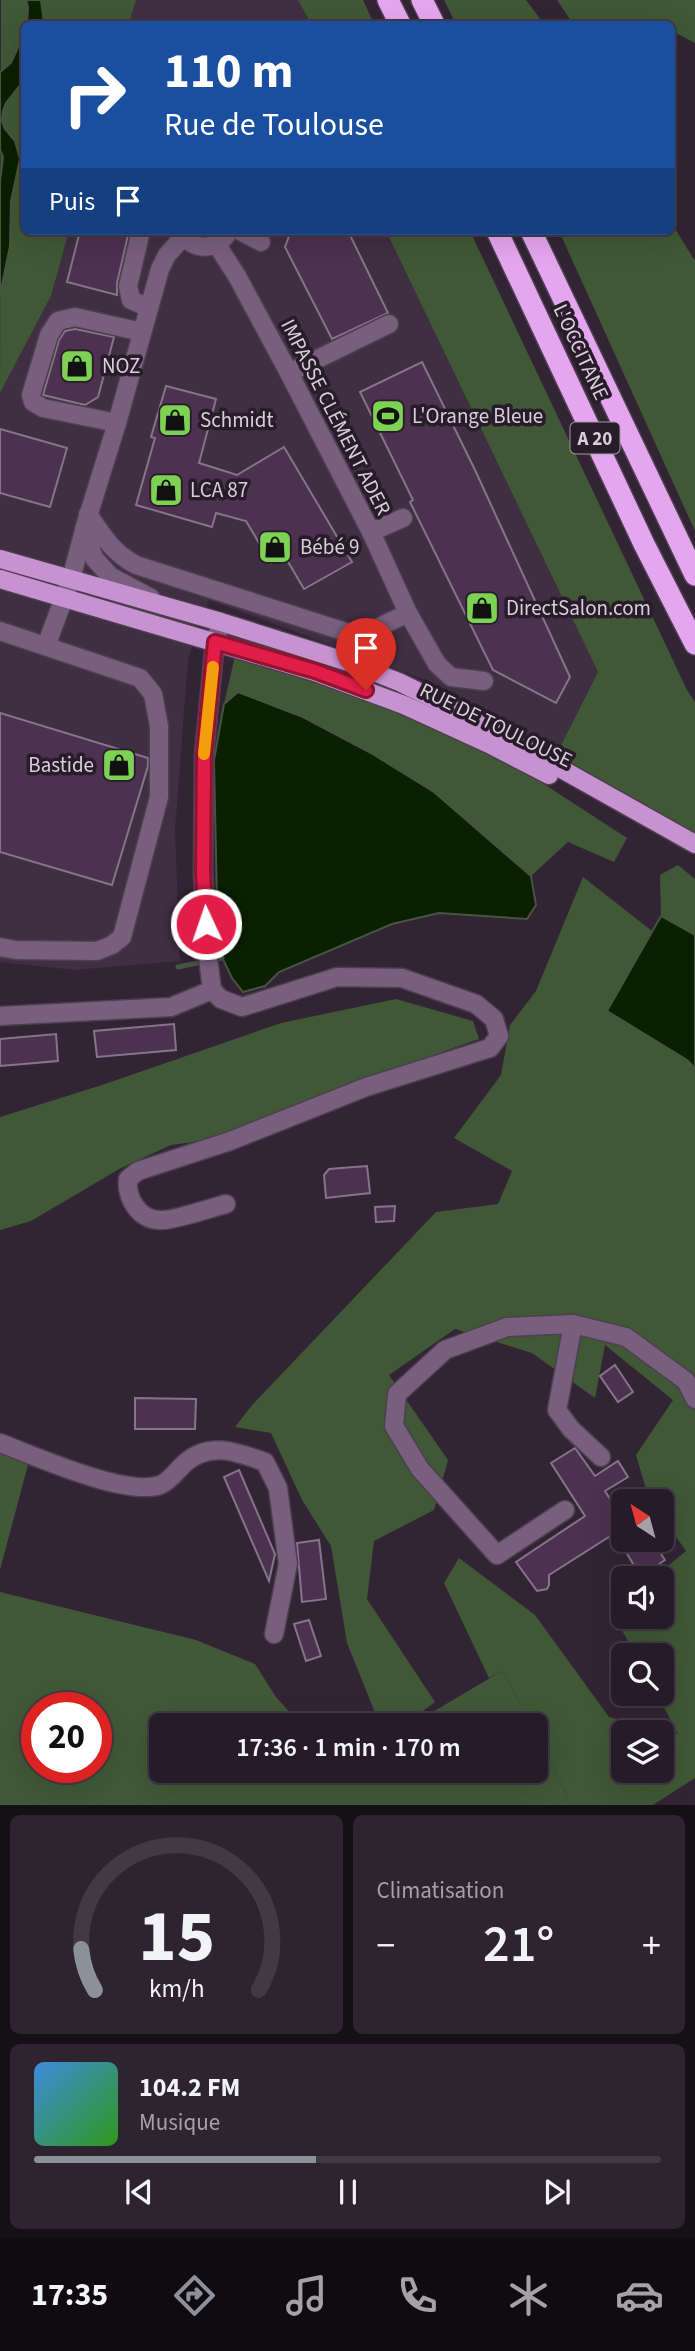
<!DOCTYPE html>
<html lang="fr">
<meta charset="utf-8">
<style>
body{margin:0;font-family:"Source Sans 3",sans-serif;background:#2e2430;color:#f1f3f6;height:100vh;display:flex;flex-direction:column;font-size:26px;white-space:nowrap}
*{box-sizing:border-box;margin:0}
p{font-size:23px;color:#a4a1a8}
.icon{flex:none;width:38px;height:38px;fill:none;stroke:currentColor;stroke-width:2;stroke-linecap:round;stroke-linejoin:round}
.map{position:relative;height:1805px;overflow:hidden}
.panel{display:flex;flex-direction:column;gap:10px;padding:10px;background:#150f16;flex:1}
.panel>*{flex:none}
.hud{position:absolute;left:21px;top:21px;width:654px;height:214px;border-radius:10px;box-shadow:0 7px 28px #0002,0 0 0 2px #423945;background:#1a4fa0;color:#fff;overflow:hidden}
.needle{width:46px;rotate:324deg}
.controls{position:absolute;left:611px;top:1489px;display:grid;gap:14px}
.controls a{display:grid;place-items:center;width:63px;height:63px;border-radius:10px;background:#261b28;box-shadow:0 7px 28px #0002,0 0 0 2px #423945;font-size:35px}
.speed{position:absolute;left:21px;top:1692px;display:flex;gap:14px;font-size:35px;font-weight:700;text-align:center}
.speed>*{display:grid;place-content:center;width:91px;height:91px;border-radius:50%;background:#261b28;box-shadow:0 7px 28px #0002,0 0 0 2px #423945;line-height:1}
.speed .limit{border:10px solid #d22;background:#fff;color:#111}
.pin{position:absolute;display:grid;place-items:center;width:60px;height:60px;color:#fff;margin:-72px -30px;border-radius:50% 50% 50% 0;rotate:-45deg;box-shadow:0 0 7px #0007}
.pin .icon{rotate:45deg}
.me{position:absolute;width:77px;margin:-38px;rotate:357deg;stroke-linejoin:round;filter:drop-shadow(0 0 5px #0008)}
.turn{display:flex;align-items:center;gap:24px;height:147px;padding:0 28px;font-size:32px}
.turn .icon{width:91px;height:91px;stroke-width:2.5}
.turn b{display:block;font-size:49px;line-height:60px}
.then{display:flex;align-items:center;height:66px;padding:0 28px;background:#0003;gap:14px;font-size:26px}
.big{font-size:52px;font-weight:600;line-height:1.1}
.panel .widget{flex:1;display:flex;flex-direction:column;justify-content:center;gap:10px;min-width:0;padding:0 24px;border-radius:10px;background:#2e2430}
.panel .dial{align-items:center;gap:0}
.dial svg{height:182px;overflow:visible;fill:none;stroke:#423945;stroke-width:7;stroke-linecap:round;text-anchor:middle}
.dial text{fill:#f1f3f6;stroke:none}
.song{display:flex;align-items:center;gap:21px}
.cover{width:84px;height:84px;border-radius:10px;background:linear-gradient(135deg,hsl(210 70% 55%),hsl(110 70% 35%))}
.played{height:7px;border-radius:4px;background:linear-gradient(90deg,#8c9099 45%,#423945 45%)}
.keys{display:flex;justify-content:space-around;direction:ltr}
.heat{display:flex;justify-content:space-between;align-items:center;font-size:38px;direction:ltr}
.panel .tiles{flex:1;display:grid;gap:10px;grid-template-columns:1fr 1fr}
.widget:last-child{grid-column:span 2}
.trip{position:absolute;left:149px;top:1713px;width:399px;height:70px;border-radius:10px;background:#261b28;box-shadow:0 7px 28px #0002,0 0 0 2px #423945;font-weight:600;line-height:70px;text-align:center}
.tab-bar{display:flex;height:112px;justify-content:space-around;align-items:center;background:#0f0b10;color:#a4a1a8}
.tab-bar .icon{width:49px;height:49px}
.tab-bar .on{color:#8c9099}
.tab-bar b{font-size:32px;color:#f1f3f6}
.map>svg:first-child{display:block}
</style>
<div class="map">
<svg width="695" height="1805" viewBox="0 0 695 1805">
<rect width="100%" height="100%" fill="#322435"/>
<g fill="#402e43">
<polygon points="136,0 298,0 311,24 129,24"/>
<polygon points="69,231 386,231 598,672 556,755 426,680 209,600 188,659 175,830 180,961 74,970 0,962 0,393 51,296"/>
</g>
<g fill="#415937" fill-rule="evenodd">
<polygon points="0,1452 29,1461 0,1570"/>
<path d="M 0,1592 L 196,1640 L 255,1664 L 276,1697 L 301,1725 L 161,1726 L 161,1771 L 536,1771 L 536,1733 L 571,1805 L 0,1805 ZM 37,1708 L 96,1708 L 96,1768 L 37,1768 Z"/>
<polygon points="502,1671 532,1725 409,1726"/>
</g>
<g fill="#405835" fill-rule="evenodd">
<polygon points="1,0 136,0 129,24 24,24 24,231 69,231 51,296 0,393"/>
<polygon points="298,0 363,0 374,24 311,24"/>
<polygon points="444,0 526,0 544,24 456,24"/>
<polygon points="557,0 695,0 695,43 672,31 672,24 573,24"/>
<polygon points="672,224 695,261 695,531 559,231 672,231"/>
<polygon points="386,231 470,231 687,690 695,702 695,833 556,755 598,672"/>
<polygon points="235,656 401,712 530,775 627,838 614,862 568,842 531,876 434,792 238,692 224,704"/>
<polygon points="678,865 695,879 695,935 661,916 660,875"/>
<path d="M 583,877 L 652,931 L 607,1011 L 687,1060 L 695,1068 L 695,1778 L 653,1805 L 571,1805 L 536,1733 L 536,1726 L 532,1725 L 502,1671 L 489,1678 L 444,1583 L 459,1558 L 535,1615 L 609,1717 L 678,1734 L 657,1694 L 662,1694 L 662,1656 L 636,1655 L 612,1613 L 623,1604 L 623,1617 L 662,1617 L 662,1578 L 653,1578 L 686,1551 L 662,1517 L 662,1502 L 650,1501 L 649,1499 L 636,1455 L 673,1400 L 605,1345 L 595,1398 L 532,1353 L 455,1329 L 389,1375 L 448,1460 L 434,1510 L 374,1541 L 367,1599 L 435,1702 L 404,1725 L 380,1725 L 347,1643 L 331,1546 L 302,1500 L 271,1433 L 235,1427 L 253,1404 L 436,1212 L 498,1204 L 512,1171 L 454,1138 L 501,1075 L 510,1025 L 536,991 ZM 623,1732 L 662,1732 L 662,1771 L 623,1771 Z"/>
<polygon points="396,999 473,1021 479,1039 377,1075 222,1138 171,1145 121,1168 31,1221 0,1230 0,1117 102,1085 281,1023"/>
</g>
<g fill="#0a2001" stroke="#485442" stroke-width="2">
<polygon points="26,0 41,0 44,24 27,24 28,7"/>
<polygon points="24,34 24,80 6,103 3,111 2,121 5,129 15,141 20,159 11,201 10,246 0,295 0,181 3,157 0,150 0,72 11,63"/>
<polygon points="238,692 303,717 371,753 434,792 531,876 536,905 527,919 439,913 392,924 279,972 265,986 243,992 232,978 218,949 214,760 224,704"/>
<polygon points="661,916 695,935 695,1068 687,1060 607,1011"/>
</g>
<g fill="none" stroke-linecap="round" stroke-linejoin="round">
<polyline stroke="#485442" stroke-width="5" points="178,967 222,958"/>
</g>
<g fill="#4c3150" stroke="#857588" stroke-width="2">
<polygon points="80,231 129,231 117,283 117,295 67,282"/>
<polygon points="291,231 348,231 388,313 332,339 285,247"/>
<polygon points="75,329 114,337 98,397 85,405 43,395 59,340 65,331"/>
<polygon points="422,362 475,470 570,677 556,703 493,670 410,502 413,500 360,392"/>
<polygon points="166,386 216,399 199,463 237,475 284,447 352,562 304,589 284,555 271,563 246,521 216,513 212,527 136,505 155,438 151,437"/>
<polygon points="0,429 67,448 50,507 0,493"/>
<polygon points="0,713 148,758 148,766 112,885 0,852"/>
<polygon points="174,1024 176,1050 97,1057 94,1031"/>
<polygon points="56,1034 58,1061 0,1066 0,1039"/>
<polygon points="367,1166 370,1193 326,1198 324,1175 329,1169"/>
<polygon points="395,1206 394,1221 376,1222 375,1207"/>
<polygon points="615,1365 633,1392 618,1402 600,1376"/>
<polygon points="135,1398 196,1399 195,1429 135,1429"/>
<polygon points="575,1448 595,1476 618,1461 628,1477 605,1491 623,1520 623,1528 549,1575 549,1585 547,1589 537,1591 516,1562 585,1516 551,1463"/>
<polygon points="239,1470 275,1554 269,1581 224,1477"/>
<polygon points="319,1540 326,1599 302,1602 297,1543"/>
<polygon points="619,1540 652,1540 665,1560 647,1572 645,1570 639,1574"/>
<polygon points="309,1620 321,1656 306,1661 294,1624"/>
</g>
<g fill="none" stroke-linecap="round" stroke-linejoin="round">
<g stroke="#4d3f4f" stroke-width="21">
<g id="minor">
<polyline points="141,231 128,286 131,300 149,308"/>
<path d="M 181,231 C 192,253 218,251 229,231"/>
<polyline points="240,231 261,242"/>
<polyline points="217,245 237,276 289,373 371,532 408,613 437,664 451,677 484,681"/>
<polyline points="289,373 389,324"/>
<polyline points="117,423 43,408 33,402 31,395 49,335 58,321 75,317 142,332"/>
<path d="M 88,514 C 103,536 112,552 136,565 L 349,633 L 373,630 L 408,613"/>
<polyline points="84,529 94,558 110,576 151,598"/>
<polyline points="371,532 403,518"/>
<polyline points="0,631 140,678 153,694 159,726 159,797 122,937 112,945 97,951 16,950 0,947"/>
<polyline points="46,646 71,579 86,523 117,423 160,269 167,255 184,236"/>
<path d="M 212,990 L 221,999 L 242,1007 L 337,977 L 402,978 L 476,1004 L 494,1019 L 499,1036 L 490,1048 L 366,1087 L 230,1141 L 138,1171 L 128,1179 C 126,1198 139,1221 162,1220 C 176,1220 210,1208 226,1204"/>
<polyline points="0,1016 171,1007 212,990 207,950 203,873 204,754 215,642 221,622"/>
<polyline points="573,1324 557,1410 571,1429 601,1457"/>
<path d="M 0,1443 C 35,1456 126,1497 160,1485 C 169,1482 178,1469 185,1463 C 210,1441 237,1452 265,1462 L 278,1488 L 288,1564 L 274,1634"/>
<polyline points="565,1510 497,1555 420,1469 394,1426 397,1394 445,1350 507,1327 573,1324 626,1337 686,1381 695,1399"/>
</g>
</g>
<g stroke="#4d3f4f" stroke-width="21">
<g id="major">
<polyline points="0,559 221,622 351,663 399,682 458,711 695,844"/>
<polyline points="0,579 315,672 404,705 489,744 549,775"/>
</g>
</g>
<g stroke="#4d3f4f" stroke-width="24">
<g id="highway">
<polyline points="388,0 400,24"/>
<polyline points="422,0 434,24"/>
<polyline points="497,231 644,544 695,644"/>
<polyline points="531,231 695,575"/>
</g>
</g>
<use href="#minor" stroke="#785f7d" stroke-width="18"/>
<use href="#major" stroke="#c692cf" stroke-width="18"/>
<use href="#highway" stroke="#e5a6f0" stroke-width="21"/>
</g>
<g fill="none" stroke-linecap="round" stroke-linejoin="round">
<g stroke="#92132f" stroke-width="18">
<polyline id="route" points="206,924 203,873 204,754 215,642 315,671 366,690"/>
</g>
<use href="#route" stroke="#e11d48" stroke-width="12"/>
<polyline stroke="#f59e0b" stroke-width="12" points="204,754 213,667"/>
</g>
<defs>
<g id="shop-square" transform="scale(1.75)"><rect x="-9" y="-9" width="18" height="18" rx="4" fill="#7dd153" stroke="#281b2a"/><path d="M-5-2.5h2.3a2.7 3.5 0 0 1 5.4 0H5L5.5 6h-11ZM-1.5-2.5h3a1.5 2.3 0 0 0-3 0Z" fill="#111"/></g>
<g id="stadium-square" transform="scale(1.75)"><rect x="-9" y="-9" width="18" height="18" rx="4" fill="#7dd153" stroke="#281b2a"/><path d="M0-5a6.5 5 0 1 0 0 10a6.5 5 0 1 0 0-10ZM-3.5-1.8h7v3.6h-7Z" fill="#111"/></g>
</defs>
<g fill-rule="evenodd">
<use href="#shop-square" x="77" y="366"/>
<use href="#stadium-square" x="388" y="416"/>
<use href="#shop-square" x="175" y="420"/>
<use href="#shop-square" x="166" y="490"/>
<use href="#shop-square" x="275" y="547"/>
<use href="#shop-square" x="482" y="608"/>
<use href="#shop-square" x="119" y="765"/>
</g>
<g text-anchor="middle" stroke-width="7" stroke-linejoin="round" paint-order="stroke">
<rect fill="#281b2a" stroke="#a399a4" stroke-width="2" x="570.5" y="422.5" width="49" height="31" rx="5"/>
<g font-size="19" font-weight="bold" fill="#d8cfd9">
<text x="595" y="445">A 20</text>
</g>
<g font-size="21" fill="#d8cfd9" stroke="#281b2a">
<text transform="translate(581 352) rotate(65)" y="7">L'OCCITANE</text>
<text transform="translate(336 417) rotate(63)" y="7">IMPASSE CLÉMENT ADER</text>
<text transform="translate(496 725) rotate(26)" y="7">RUE DE TOULOUSE</text>
</g>
<g font-size="21" fill="#d8cfd9" stroke="#281b2a" text-anchor="start">
<text x="102" y="373">NOZ</text>
<text x="412" y="423">L'Orange Bleue</text>
<text x="200" y="427">Schmidt</text>
<text x="190" y="497">LCA 87</text>
<text x="300" y="554">Bébé 9</text>
<text x="506" y="615">DirectSalon.com</text>
<text x="94" y="772" text-anchor="end">Bastide</text>
</g>
</g>
</svg>
<div class="controls">
<a><svg class="needle" viewBox="-14 -14 28 28"><path d="M0-13l5 13h-10z" fill="#e53935"/><path d="M0 13l5-13h-10z" fill="#a4a1a8"/></svg></a>
<a><svg class="icon" aria-label="sound" viewBox="0 0 24 24"><path d="M4 9h4l5-4v14l-5-4H4zM17 9q2 3 0 6"/></svg></a>
<a><svg class="icon" aria-label="search" viewBox="0 0 24 24"><circle cx="10" cy="10" r="6"/><path d="M15 15l6 6"/></svg></a>
<a><svg class="icon" aria-label="layers" viewBox="0 0 24 24"><path d="M12 4l9 5-9 5-9-5zM3 14l9 5 9-5"/></svg></a>
</div>
<div class="speed"><div class="limit">20</div></div>
<div class="pin" style="left:366px;top:690px;background:#d93025"><svg class="icon" aria-label="arrive" viewBox="0 0 24 24"><path d="M6 21V4h12l-3 4 3 4H6"/></svg></div>
<svg class="me" style="left:206px;top:924px" viewBox="-20 -20 40 40"><circle r="17" fill="#e11d48" stroke="#fff" stroke-width="3"/><path d="M0-11L8 9 0 5-8 9z" fill="#fff"/></svg>
<div class="trip">17:36 · 1 min · 170 m</div>
<div class="hud">
<div class="turn"><svg class="icon" aria-label="right" viewBox="0 0 24 24"><path d="M7 20v-9h11M14 6l5 5-5 5"/></svg><div><b>110 m</b>Rue de Toulouse</div></div>
<div class="then">Puis<svg class="icon" aria-label="arrive" viewBox="0 0 24 24"><path d="M6 21V4h12l-3 4 3 4H6"/></svg></div>
</div>
</div>
<section class="panel">
<div class="tiles">
<div class="widget dial"><svg viewBox="0 0 100 80">
<path d="M14 69A42 42 0 1 1 86 69"/>
<path d="M14 69A42 42 0 0 1 8 51" stroke="#8c9099"/>
<text x="50" y="56" font-size="32" font-weight="700">15</text>
<text x="50" y="72" font-size="11">km/h</text>
</svg></div>
<div class="widget"><p>Climatisation</p>
<div class="heat"><a>−</a><b class="big">21°</b><a>+</a></div>
</div>
<div class="widget">
<div class="song"><i class="cover"></i><div><b>104.2 FM</b><p>Musique</p></div></div>
<div class="played"></div>
<div class="keys"><svg class="icon" aria-label="previous" viewBox="0 0 24 24"><path d="M18 5L8 12l10 7zM5 5v14"/></svg><svg class="icon" aria-label="pause" viewBox="0 0 24 24"><path d="M8 5v14M16 5v14"/></svg><svg class="icon" aria-label="next" viewBox="0 0 24 24"><path d="M6 5l10 7-10 7zM19 5v14"/></svg></div>
</div>
</div>
</section>
<nav class="tab-bar">
<b>17:35</b>
<svg class="icon on" aria-label="directions" viewBox="0 0 24 24"><path d="M12 3l9 9-9 9-9-9zM9 14v-3h6M13 9l2 2-2 2"/></svg>
<svg class="icon" aria-label="music" viewBox="0 0 24 24"><path d="M9 18V5l10-2v13"/><circle cx="6" cy="18" r="3"/><circle cx="16" cy="16" r="3"/></svg>
<svg class="icon" aria-label="phone" viewBox="0 0 24 24"><path d="M5 4h4l2 5-3 2q2 4 5 5l2-3 5 2v4C11 20 4 13 5 4z"/></svg>
<svg class="icon" aria-label="climate" viewBox="0 0 24 24"><path d="M12 3v18M4 7l16 10M4 17L20 7"/></svg>
<svg class="icon" aria-label="car" viewBox="0 0 24 24"><path d="M5 17H2v-5l4-1 3-4h7l3 4 3 1v5h-3M9 17h6M6 11h13"/><circle cx="7" cy="17" r="2"/><circle cx="17" cy="17" r="2"/></svg>
</nav>
